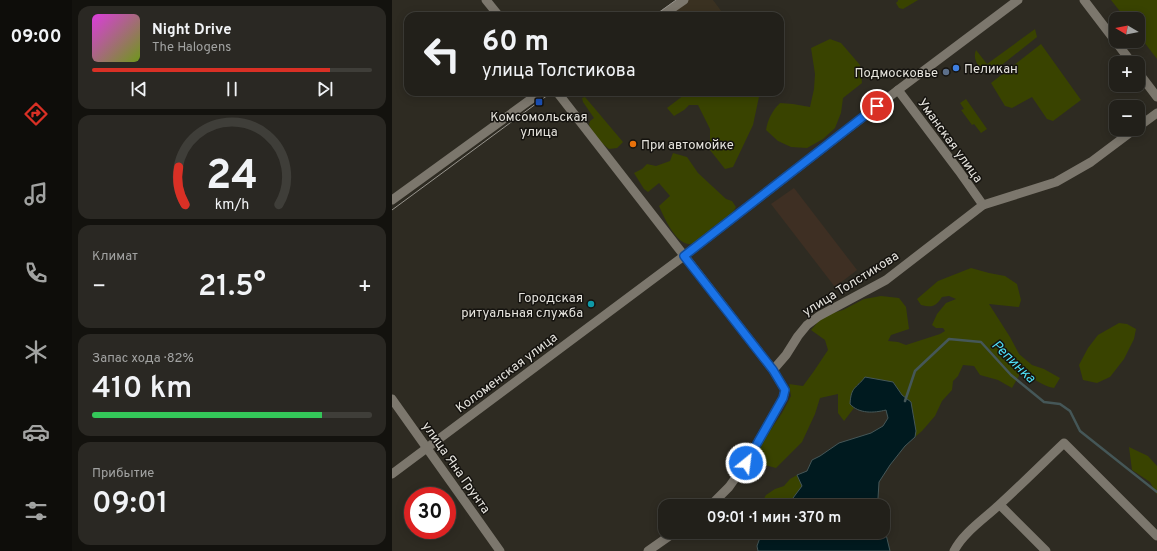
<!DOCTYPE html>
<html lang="ru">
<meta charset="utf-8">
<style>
body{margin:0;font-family:Overpass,sans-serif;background:#2a2823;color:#f1f3f6;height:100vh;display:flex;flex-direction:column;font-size:15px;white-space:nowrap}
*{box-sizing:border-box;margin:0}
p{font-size:13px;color:#a2a3a2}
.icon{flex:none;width:22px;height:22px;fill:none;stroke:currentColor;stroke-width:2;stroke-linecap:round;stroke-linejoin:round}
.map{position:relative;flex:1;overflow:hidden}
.panel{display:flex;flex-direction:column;gap:6px;padding:6px;background:#13120e;width:320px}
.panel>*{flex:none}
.banner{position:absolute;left:12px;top:12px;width:380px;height:84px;border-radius:12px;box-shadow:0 2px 10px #0003,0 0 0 1px #3f3e39;background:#22201a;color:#f1f3f6;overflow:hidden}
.needle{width:26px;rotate:280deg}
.buttons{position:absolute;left:717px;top:12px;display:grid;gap:8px}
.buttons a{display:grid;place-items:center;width:36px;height:36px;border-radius:8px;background:#22201a;box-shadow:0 2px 10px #0003,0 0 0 1px #3f3e39;font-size:20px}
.speed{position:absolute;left:12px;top:487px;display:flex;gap:8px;font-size:20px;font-weight:700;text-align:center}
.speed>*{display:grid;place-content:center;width:52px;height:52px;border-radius:50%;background:#22201a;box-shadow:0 2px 10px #0003,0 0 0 1px #3f3e39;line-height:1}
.speed .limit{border:6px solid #d22;background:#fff;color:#111}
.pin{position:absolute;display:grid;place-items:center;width:34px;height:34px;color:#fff;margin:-17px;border:2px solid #fff;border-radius:50%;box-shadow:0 1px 4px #0007}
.me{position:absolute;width:44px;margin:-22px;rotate:29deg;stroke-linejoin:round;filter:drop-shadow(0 0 3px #0008)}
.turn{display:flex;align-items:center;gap:14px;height:84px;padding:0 12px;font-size:18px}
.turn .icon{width:52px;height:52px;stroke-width:2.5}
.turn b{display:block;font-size:28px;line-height:34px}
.big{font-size:30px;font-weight:600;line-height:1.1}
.panel .card{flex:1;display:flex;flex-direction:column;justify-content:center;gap:6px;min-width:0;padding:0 14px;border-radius:12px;background:#2a2823}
.panel .dial{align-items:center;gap:0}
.dial svg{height:104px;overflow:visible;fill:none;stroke:#3f3e39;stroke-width:7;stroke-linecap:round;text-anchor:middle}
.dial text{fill:#f1f3f6;stroke:none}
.song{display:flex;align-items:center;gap:12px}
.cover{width:48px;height:48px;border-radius:6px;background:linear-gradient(135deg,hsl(300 70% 55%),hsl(80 70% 35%))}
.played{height:4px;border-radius:2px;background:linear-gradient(90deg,#d93025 85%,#3f3e39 85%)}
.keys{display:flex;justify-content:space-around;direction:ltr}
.heat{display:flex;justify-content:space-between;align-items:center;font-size:22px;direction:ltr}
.charge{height:6px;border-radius:3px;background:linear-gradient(90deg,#34c759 82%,#3f3e39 0)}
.trip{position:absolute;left:266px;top:499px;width:232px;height:40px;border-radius:12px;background:#22201a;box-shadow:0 2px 10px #0003,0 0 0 1px #3f3e39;font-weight:600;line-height:40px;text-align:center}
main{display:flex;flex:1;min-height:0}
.tabs{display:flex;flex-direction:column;width:72px;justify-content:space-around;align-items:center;background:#0e0d0a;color:#a2a3a2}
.tabs .icon{width:28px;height:28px}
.tabs .selected{color:#d93025}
.tabs b{font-size:18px;color:#f1f3f6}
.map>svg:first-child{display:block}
</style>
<main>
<nav class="tabs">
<b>09:00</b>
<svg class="icon selected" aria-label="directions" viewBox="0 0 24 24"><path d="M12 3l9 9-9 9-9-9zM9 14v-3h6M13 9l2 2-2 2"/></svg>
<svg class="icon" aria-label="music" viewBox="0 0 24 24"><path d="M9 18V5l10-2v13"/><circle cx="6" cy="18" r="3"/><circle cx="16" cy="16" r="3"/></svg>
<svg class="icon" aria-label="phone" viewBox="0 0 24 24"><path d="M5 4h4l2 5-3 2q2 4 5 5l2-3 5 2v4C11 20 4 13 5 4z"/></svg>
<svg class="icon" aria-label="climate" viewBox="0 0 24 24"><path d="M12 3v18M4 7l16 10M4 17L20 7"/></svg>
<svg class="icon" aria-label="car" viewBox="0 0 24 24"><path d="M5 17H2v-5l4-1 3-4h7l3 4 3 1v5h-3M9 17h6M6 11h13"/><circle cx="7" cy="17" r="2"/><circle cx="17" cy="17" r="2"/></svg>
<svg class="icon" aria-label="filters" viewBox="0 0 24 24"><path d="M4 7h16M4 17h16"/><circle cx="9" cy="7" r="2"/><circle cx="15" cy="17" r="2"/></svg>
</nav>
<section class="panel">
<div class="card">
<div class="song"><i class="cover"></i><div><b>Night Drive</b><p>The Halogens</p></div></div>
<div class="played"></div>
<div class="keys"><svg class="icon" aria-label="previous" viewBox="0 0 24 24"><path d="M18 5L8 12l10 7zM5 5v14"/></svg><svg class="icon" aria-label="pause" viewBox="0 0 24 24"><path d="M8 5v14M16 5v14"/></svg><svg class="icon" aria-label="next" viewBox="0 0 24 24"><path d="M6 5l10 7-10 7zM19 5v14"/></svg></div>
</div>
<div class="card dial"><svg viewBox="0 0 100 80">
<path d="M14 69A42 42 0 1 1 86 69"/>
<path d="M14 69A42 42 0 0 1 9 40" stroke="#d93025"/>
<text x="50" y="56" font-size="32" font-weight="700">24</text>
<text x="50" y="72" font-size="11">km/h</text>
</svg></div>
<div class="card"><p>Климат</p>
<div class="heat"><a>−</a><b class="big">21.5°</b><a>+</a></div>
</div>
<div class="card"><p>Запас хода · 82%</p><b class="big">410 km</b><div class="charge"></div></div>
<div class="card"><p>Прибытие</p><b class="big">09:01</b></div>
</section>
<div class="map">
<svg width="765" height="551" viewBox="0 0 765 551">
<rect width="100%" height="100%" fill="#2e2b22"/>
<polygon fill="#3a3121" points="296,0 321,0 333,16 274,16"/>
<polygon fill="#3e2f23" points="402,188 465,270 443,287 379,204"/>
<g fill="#394300">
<polygon points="506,0 526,0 511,9 507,8 504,3 506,1"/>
<polygon points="719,0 765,0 765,59 746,34 746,19 734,19"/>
<path d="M 643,29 L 645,37 L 601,72 L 595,74 C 587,69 580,59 584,50 L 595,64 Z"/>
<path d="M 438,39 L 449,43 L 468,65 L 470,83 L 451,98 L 449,113 L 443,128 L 431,139 L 415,148 L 399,147 L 386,141 L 374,130 C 376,119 380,111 388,103 L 401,104 L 418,107 L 422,89 L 423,74 L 419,48 Z"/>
<polygon points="649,44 689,100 661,121 655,119 640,97 620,108 613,106 599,83"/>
<polygon points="296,92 368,92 361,125 341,167 333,169 318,150 318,129 306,105 297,105 292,110 282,116 275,108"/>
<polygon points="193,97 231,142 225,148 217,149 205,139 197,125 198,121 202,118 191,102 190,98"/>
<polygon points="574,99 595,129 589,133 582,124 580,125 569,110 572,109 568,103"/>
<path d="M 281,153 L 295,157 L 306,173 L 334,199 L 340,201 L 344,207 C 339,217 330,221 321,227 C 316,232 308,241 302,243 C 286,250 272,217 267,206 L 278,196 L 267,183 L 256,192 L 252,189 L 242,173 L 250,169 L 255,164 L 264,166 L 278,161 Z"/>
<path d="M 579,268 L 597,273 L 613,276 L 625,284 L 629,300 L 627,307 L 597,304 L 618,337 L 627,354 L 640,365 L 652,369 L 668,378 L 662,388 C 649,386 641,376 628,374 L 620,388 L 606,380 L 588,375 L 582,366 L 571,365 L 566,376 L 561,381 L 560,390 L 550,401 L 543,416 L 530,431 L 523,437 L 524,431 L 519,402 L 510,395 L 501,382 L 470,381 L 466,384 L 458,404 L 462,408 L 452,421 L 446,413 L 446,394 L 428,398 L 423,414 L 410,442 L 384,468 L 361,462 L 367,447 L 390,413 L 399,396 L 397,384 L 411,386 L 422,371 L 436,350 L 433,340 L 419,330 L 431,316 L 451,310 L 472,299 L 489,296 L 507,298 L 514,307 L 517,329 L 499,335 L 496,341 L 506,342 L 514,345 L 548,334 L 553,331 L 551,328 L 544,328 L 540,325 L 545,314 L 554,303 L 564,299 L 557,296 L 550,297 C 544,306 541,308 529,305 L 525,299 L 546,281 Z"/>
<polygon points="727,323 735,324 744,329 742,339 732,359 718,377 705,383 691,380 687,365 696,348 706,335"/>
<polygon points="737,447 756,456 765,466 765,495 758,482 740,470"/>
<polygon points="405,475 410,486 395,506 371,506 370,502 374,495 383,489 392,486 398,479"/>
</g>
<g fill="#001a1f" stroke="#455758">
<path d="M 473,377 L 501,382 L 510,395 L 519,402 L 524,431 L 523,437 L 513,446 L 498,465 L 487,482 L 486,498 L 488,506 L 395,506 L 410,486 L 405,475 L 415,471 L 420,460 L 428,456 L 447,443 L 479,433 L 491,426 L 496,418 L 494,410 C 482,413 467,414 458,404 C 459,386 464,389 473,377 Z"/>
<polygon points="491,522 498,551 366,551 365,546 370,532 491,532"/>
</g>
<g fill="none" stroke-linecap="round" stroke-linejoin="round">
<polyline stroke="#455758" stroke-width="2.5" points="513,401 523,371 557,339 589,342 619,375 652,402 668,404 678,411 688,431 765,492"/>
<g stroke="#7c776d" stroke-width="9">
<polyline points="94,0 107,16"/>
<polyline points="692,0 740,63"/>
<polyline points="269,16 292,0"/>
<polyline points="746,72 765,97"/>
<polyline points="506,90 567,171 591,205"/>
<polyline points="165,92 381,370 393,390 391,398 354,463 337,487 318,506"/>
<polyline points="746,127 765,113"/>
<polyline points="0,200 149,92"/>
<polyline points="381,370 394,355 406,336 415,325 427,316 494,280 591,205 664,182 699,162 743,129"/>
<polyline points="0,399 108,551"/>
<polyline points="0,474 292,256 506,90 626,0"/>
<polyline points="608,505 654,551"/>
<polyline points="256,551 283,532"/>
<path d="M 562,551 C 571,533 592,519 607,505 C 629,485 650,464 672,443 L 765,536"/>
</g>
<g stroke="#98958e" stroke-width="1">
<polyline points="262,16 284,0"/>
<polyline points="0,210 160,92"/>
</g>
</g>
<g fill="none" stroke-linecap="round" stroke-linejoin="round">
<g stroke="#114b97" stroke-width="10">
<polyline id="route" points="354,463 391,398 393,390 381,370 292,256 485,106"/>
</g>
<use href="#route" stroke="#1a73e8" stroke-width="7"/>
</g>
<circle fill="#3f7fe0" stroke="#15130f" stroke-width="1.5" cx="564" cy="68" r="4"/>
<circle fill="#5c6f8a" stroke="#15130f" stroke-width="1.5" cx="554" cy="72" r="4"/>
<rect fill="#1a4fb4" stroke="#15130f" stroke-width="1.5" x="143" y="98" width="8" height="8" rx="2"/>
<circle fill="#e8710a" stroke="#15130f" stroke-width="1.5" cx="241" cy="144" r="4"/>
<circle fill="#0f9aa8" stroke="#15130f" stroke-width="1.5" cx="199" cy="304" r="4"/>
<g text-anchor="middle" stroke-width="3" stroke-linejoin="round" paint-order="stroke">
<g font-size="13" fill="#e6e4de" stroke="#15130f" text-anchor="start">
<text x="572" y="73">Пеликан</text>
<text x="546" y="77" text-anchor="end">Подмосковье</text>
<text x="147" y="121" text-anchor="middle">Комсомольская<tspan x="147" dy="15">улица</tspan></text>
<text x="249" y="149">При автомойке</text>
<text x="191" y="302" text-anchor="end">Городская<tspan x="191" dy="15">ритуальная служба</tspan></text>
</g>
<g font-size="13" fill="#e6e4de" stroke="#15130f">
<text transform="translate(559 140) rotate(54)" y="5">Уманская улица</text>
<text transform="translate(458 283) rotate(-32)" y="5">улица Толстикова</text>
<text transform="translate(114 372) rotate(-37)" y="5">Коломенская улица</text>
<text transform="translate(65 467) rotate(55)" y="5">улица Яна Грунта</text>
</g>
<g font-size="14" font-style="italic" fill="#4fdff6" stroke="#15130f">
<text transform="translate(622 361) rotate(44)" y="5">Репинка</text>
</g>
</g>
</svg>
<div class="buttons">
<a><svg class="needle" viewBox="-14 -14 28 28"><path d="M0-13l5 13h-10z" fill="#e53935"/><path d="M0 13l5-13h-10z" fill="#a2a3a2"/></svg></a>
<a>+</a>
<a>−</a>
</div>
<div class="speed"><div class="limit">30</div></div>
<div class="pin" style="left:485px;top:106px;background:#d93025"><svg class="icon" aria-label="arrive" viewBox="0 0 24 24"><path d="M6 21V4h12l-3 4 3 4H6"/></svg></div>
<svg class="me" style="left:354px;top:463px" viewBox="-20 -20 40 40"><circle r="17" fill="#1a73e8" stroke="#fff" stroke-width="3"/><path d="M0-11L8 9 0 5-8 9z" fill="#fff"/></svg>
<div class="trip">09:01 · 1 мин · 370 m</div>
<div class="banner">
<div class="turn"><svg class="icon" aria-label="left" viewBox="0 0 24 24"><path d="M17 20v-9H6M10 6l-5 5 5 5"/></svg><div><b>60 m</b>улица Толстикова</div></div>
</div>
</div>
</main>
